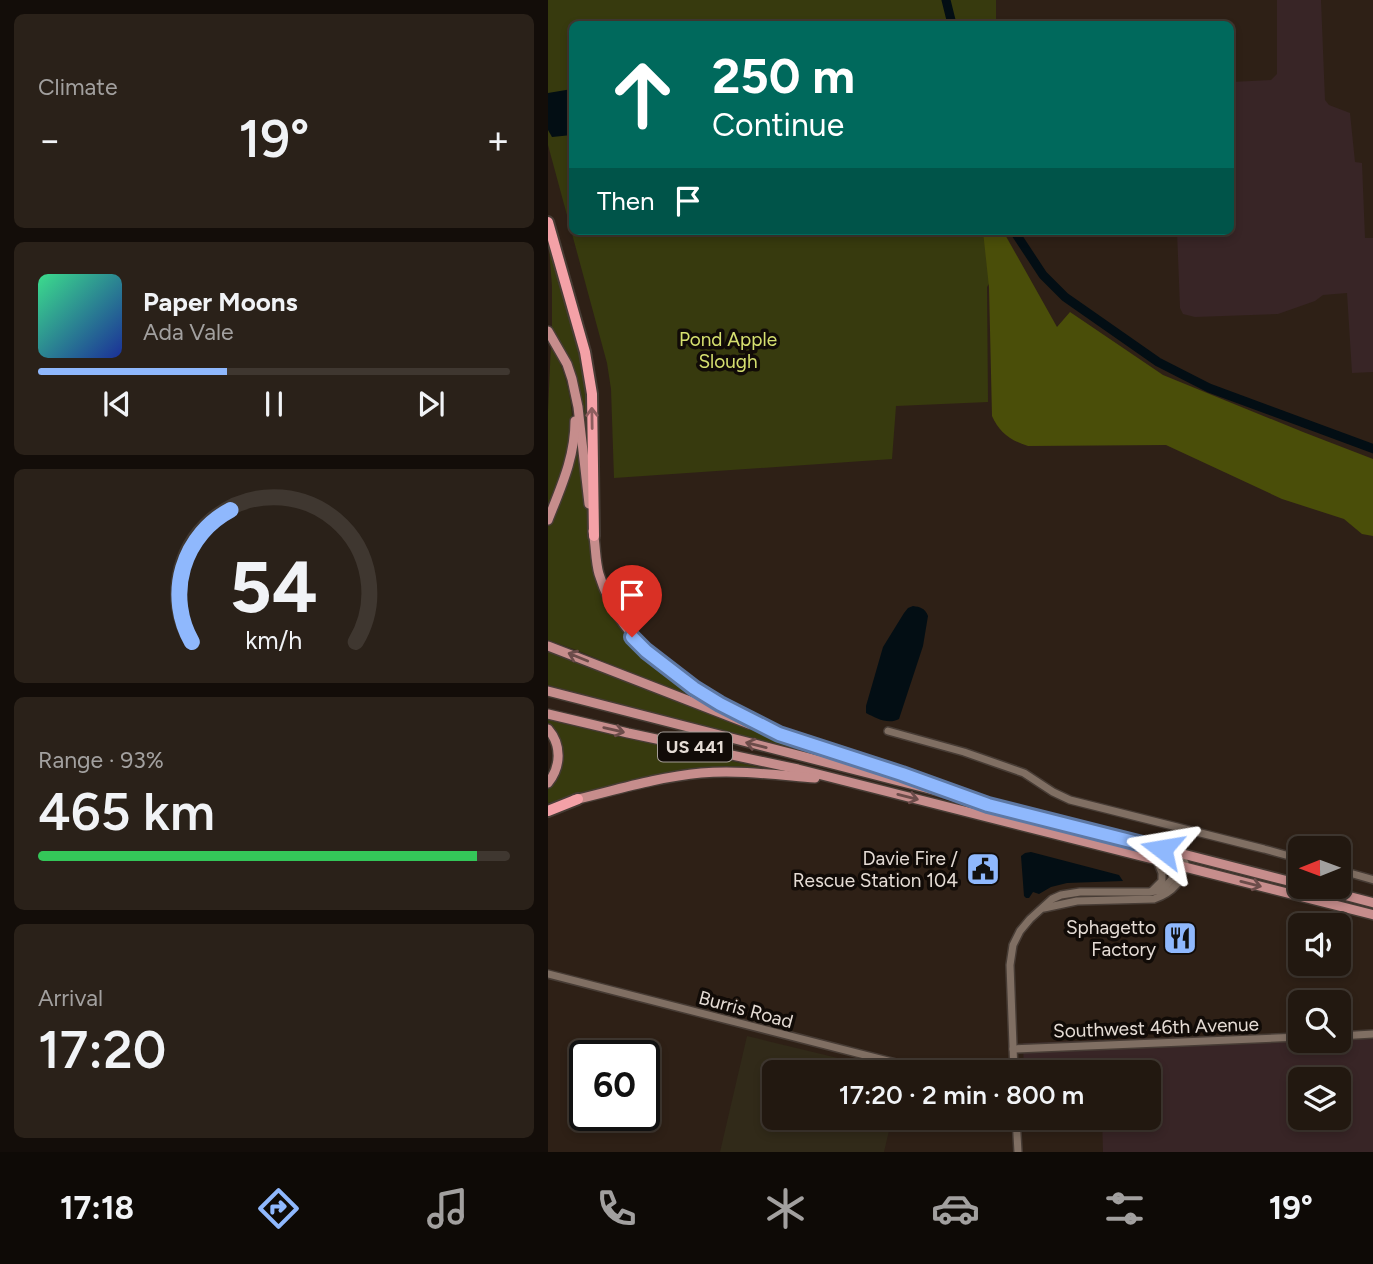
<!DOCTYPE html>
<meta charset="utf-8">
<style>
body{margin:0;font-family:Figtree,sans-serif;background:#2a2119;color:#f1f3f6;height:100vh;display:flex;flex-direction:column;font-size:26px;white-space:nowrap}
*{box-sizing:border-box;margin:0}
p{font-size:23px;color:#a2a09f}
.icon{flex:none;width:38px;height:38px;fill:none;stroke:currentColor;stroke-width:2;stroke-linecap:round;stroke-linejoin:round}
.map{position:relative;flex:1;overflow:hidden}
.side{display:flex;flex-direction:column;gap:14px;padding:14px;background:#130d09;width:548px}
.side>*{flex:none}
.banner{position:absolute;left:21px;top:21px;width:665px;height:214px;border-radius:10px;box-shadow:0 4px 10px #0003,0 0 0 2px #3f3730;background:#00695c;color:#fff;overflow:hidden}
.needle{width:46px;rotate:269deg}
.tools{position:absolute;left:740px;top:836px;display:grid;gap:14px}
.tools a{display:grid;place-items:center;width:63px;height:63px;border-radius:10px;background:#221810;box-shadow:0 4px 10px #0003,0 0 0 2px #3f3730;font-size:35px}
.speed{position:absolute;left:21px;top:1040px;display:flex;gap:14px;font-size:35px;font-weight:700;text-align:center}
.speed>*{display:grid;place-content:center;width:91px;height:91px;border-radius:50%;background:#221810;box-shadow:0 4px 10px #0003,0 0 0 2px #3f3730;line-height:1}
.speed .limit{border:4px solid #111;border-radius:10px;background:#fff;color:#111}
.pin{position:absolute;display:grid;place-items:center;width:60px;height:60px;color:#fff;margin:-72px -30px;border-radius:50% 50% 50% 0;rotate:-45deg;box-shadow:0 0 7px #0007}
.pin .icon{rotate:45deg}
.me{position:absolute;width:77px;margin:-38px;rotate:284deg;stroke-linejoin:round;filter:drop-shadow(0 0 5px #0008)}
.turn{display:flex;align-items:center;gap:24px;height:147px;padding:0 28px;font-size:32px}
.turn .icon{width:91px;height:91px;stroke-width:2.5}
.turn b{display:block;font-size:49px;line-height:60px}
.then{display:flex;align-items:center;height:66px;padding:0 28px;background:#0003;gap:14px;font-size:26px}
.big{font-size:52px;font-weight:600;line-height:1.1}
.side .card{flex:1;display:flex;flex-direction:column;justify-content:center;gap:10px;min-width:0;padding:0 24px;border-radius:10px;background:#2a2119}
.side .dial{align-items:center;gap:0}
.dial svg{height:182px;overflow:visible;fill:none;stroke:#3f3730;stroke-width:7;stroke-linecap:round;text-anchor:middle}
.dial text{fill:#f1f3f6;stroke:none}
.song{display:flex;align-items:center;gap:21px}
.cover{width:84px;height:84px;border-radius:10px;background:linear-gradient(135deg,hsl(150 70% 55%),hsl(230 70% 35%))}
.played{height:7px;border-radius:4px;background:linear-gradient(90deg,#8fb8fd 40%,#3f3730 40%)}
.keys{display:flex;justify-content:space-around;direction:ltr}
.heat{display:flex;justify-content:space-between;align-items:center;font-size:38px;direction:ltr}
.charge{height:10px;border-radius:5px;background:linear-gradient(90deg,#34c759 93%,#3f3730 0)}
.trip{position:absolute;left:214px;top:1060px;width:399px;height:70px;border-radius:10px;background:#221810;box-shadow:0 4px 10px #0003,0 0 0 2px #3f3730;font-weight:600;line-height:70px;text-align:center}
.tab-bar{display:flex;height:112px;justify-content:space-around;align-items:center;background:#0e0a06;color:#a2a09f}
.tab-bar .icon{width:49px;height:49px}
.tab-bar .on{color:#8fb8fd}
.tab-bar b{font-size:32px;color:#f1f3f6}
main{display:flex;flex:1;min-height:0}
.map>svg:first-child{display:block}
</style>
<main>
<section class="side">
<div class="card"><p>Climate</p>
<div class="heat"><a>−</a><b class="big">19°</b><a>+</a></div>
</div>
<div class="card">
<div class="song"><i class="cover"></i><div><b>Paper Moons</b><p>Ada Vale</p></div></div>
<div class="played"></div>
<div class="keys"><svg class="icon" aria-label="previous" viewBox="0 0 24 24"><path d="M18 5L8 12l10 7zM5 5v14"/></svg><svg class="icon" aria-label="pause" viewBox="0 0 24 24"><path d="M8 5v14M16 5v14"/></svg><svg class="icon" aria-label="next" viewBox="0 0 24 24"><path d="M6 5l10 7-10 7zM19 5v14"/></svg></div>
</div>
<div class="card dial"><svg viewBox="0 0 100 80">
<path d="M14 69A42 42 0 1 1 86 69"/>
<path d="M14 69A42 42 0 0 1 31 11" stroke="#8fb8fd"/>
<text x="50" y="56" font-size="32" font-weight="700">54</text>
<text x="50" y="72" font-size="11">km/h</text>
</svg></div>
<div class="card"><p>Range · 93%</p><b class="big">465 km</b><div class="charge"></div></div>
<div class="card"><p>Arrival</p><b class="big">17:20</b></div>
</section>
<div class="map">
<svg width="826" height="1152" viewBox="0 0 826 1152">
<rect width="100%" height="100%" fill="#2e2016"/>
<polygon fill="#312a19" points="199,1036 352,1073 226,1073 226,1118 344,1118 336,1152 172,1152"/>
<g fill="#382526" fill-rule="evenodd">
<polygon points="729,0 773,0 777,100 781,105 802,113 807,162 814,163 817,238 825,238 825,372 804,373 799,293 775,295 767,301 730,314 647,317 635,314 632,308 629,231 682,231 683,82 723,80 729,74"/>
<path d="M 825,1030 L 825,1152 L 555,1152 L 554,1118 L 600,1118 L 600,1073 L 476,1073 L 475,1043 L 752,1033 L 752,1041 L 791,1041 L 791,1031 ZM 752,1080 L 791,1080 L 791,1118 L 752,1118 Z"/>
</g>
<g fill="#373a0e">
<polygon points="0,0 448,0 448,24 24,24 24,231 445,231 445,277 439,287 440,402 348,406 344,459 66,478 63,389 59,363 0,145"/>
<polygon points="4,247 38,371 43,483 31,397 4,331 4,286 1,248"/>
<path d="M 3,344 C 21,378 30,417 20,456 C 15,475 7,494 0,513 L 0,411 Z"/>
<path d="M 31,430 C 34,457 37,484 40,511 C 45,564 47,605 87,646 C 112,671 150,692 179,712 L 28,650 L 0,640 L 0,525 L 19,477 Z"/>
<polygon points="0,650 184,722 310,764 309,767 0,685"/>
<polygon points="0,720 228,771 193,770 69,786 0,803 0,787 11,766 0,725"/>
</g>
<path fill="#4a4e09" d="M 435,231 L 455,231 L 509,327 L 522,312 L 615,375 L 755,432 L 825,459 L 825,536 L 814,534 L 796,519 L 734,499 L 618,445 L 480,446 C 463,441 451,432 444,416 L 441,287 Z"/>
<g fill="#030e14">
<polygon points="24,89 24,135 4,137 0,130 0,93"/>
<path d="M 365,606 C 372,607 377,608 380,616 L 375,646 L 351,719 C 340,725 328,718 318,713 L 318,706 L 335,647 L 356,613 L 360,608 Z"/>
<polygon points="483,852 571,875 575,881 519,883 503,887 491,894 485,892 481,898 478,898 476,896 473,856 477,853"/>
</g>
<g fill="none" stroke-linecap="round" stroke-linejoin="round">
<g stroke="#030e14" stroke-width="9">
<polyline points="398,0 404,24"/>
<polyline points="466,231 495,275 517,297 610,362 661,388 826,449"/>
</g>
<g stroke="#473c35" stroke-width="10">
<g id="minor">
<polyline points="340,731 416,752 476,773 505,792 522,800 716,849 752,859"/>
<polyline points="791,870 826,880"/>
<polyline points="605,890 614,881 614,873 609,861"/>
<path d="M 496,908 L 529,901 L 606,899 C 624,893 635,882 637,863"/>
<polyline points="0,974 387,1073"/>
<polyline points="791,1036 826,1034"/>
<polyline points="465,1049 752,1037"/>
<polyline points="466,1073 462,965 465,945 472,931 482,919 504,899 513,895 532,892 601,892 614,890 627,876 637,855"/>
<polyline points="468,1118 470,1152"/>
</g>
</g>
<g stroke="#473c35" stroke-width="12">
<g id="major">
<polyline points="0,331 19,364 24,379 30,407 41,504"/>
<path d="M 0,520 C 13,487 27,457 27,421"/>
<path d="M 45,531 C 48,546 47,560 51,574 C 77,659 158,697 231,734"/>
<polyline points="0,646 201,724"/>
<polyline points="0,691 752,884"/>
<polyline points="0,714 80,733 250,769 826,915"/>
<path d="M 0,729 C 14,745 13,767 0,783"/>
<polyline points="227,733 386,786"/>
<path d="M 26,800 C 68,790 110,777 153,773 C 192,770 229,775 267,778"/>
<polyline points="765,887 826,903"/>
</g>
</g>
<g stroke="#473c35" stroke-width="14">
<g id="highway">
<polyline points="0,222 37,352 44,394 46,536"/>
<polyline points="0,811 30,799"/>
</g>
</g>
<use href="#minor" stroke="#806f63" stroke-width="7"/>
<use href="#major" stroke="#c68d8c" stroke-width="9"/>
<use href="#highway" stroke="#f4a1a7" stroke-width="10"/>
</g>
<defs><path id="oneway-shaft" d="M-6 0H5M1.5-3L5.5 0L1.5 3" fill="none" stroke-width="1.6" stroke-linecap="round" stroke-linejoin="round" transform="scale(1.75)"/></defs>
<use stroke="#8e5e5f" href="#oneway-shaft" transform="translate(44 418) rotate(-91)"/>
<g stroke="#6c4c4a">
<use href="#oneway-shaft" transform="translate(30 657) rotate(-158)"/>
<use href="#oneway-shaft" transform="translate(66 730) rotate(13)"/>
<use href="#oneway-shaft" transform="translate(208 745) rotate(-166)"/>
<use href="#oneway-shaft" transform="translate(360 797) rotate(14)"/>
<use href="#oneway-shaft" transform="translate(703 884) rotate(14)"/>
</g>
<g fill="none" stroke-linecap="round" stroke-linejoin="round">
<g stroke="#5d78a4" stroke-width="18">
<polyline id="route" points="84,637 98,651 146,688 172,704 231,734 354,774 440,805 614,849"/>
</g>
<use href="#route" stroke="#8fb8fd" stroke-width="12"/>
</g>
<defs>
<g id="civic-square" transform="scale(1.75)"><rect x="-9" y="-9" width="18" height="18" rx="4" fill="#8fb8fd" stroke="#110b07"/><path d="M-.6-6.5H3V-4.5H.6V-3L4-1V1h2V6H-6V1h2V-1L-.6-3ZM-1.2 2.5V6h2.4V2.5Z" fill="#111"/></g>
<g id="restaurant-square" transform="scale(1.75)"><rect x="-9" y="-9" width="18" height="18" rx="4" fill="#8fb8fd" stroke="#110b07"/><path d="M-5-6h1v4h1v-4h1v4h1v-4h1v5L-1.5 .5V6h-2V.5L-5-1ZM5-6V6H3V1.5H1.5Q1.5-4 5-6Z" fill="#111"/></g>
</defs>
<g fill-rule="evenodd">
<use href="#civic-square" x="435" y="869"/>
<use href="#restaurant-square" x="632" y="938"/>
</g>
<g text-anchor="middle" stroke-width="7" stroke-linejoin="round" paint-order="stroke">
<rect fill="#110b07" stroke="#a59d97" stroke-width="2" x="110" y="732.5" width="74" height="29" rx="5"/>
<g font-size="18" font-weight="bold" fill="#e5dcd5">
<text x="147" y="753">US 441</text>
</g>
<g font-size="19" fill="#d6e06f" stroke="#110b07">
<text x="180" y="346">Pond Apple<tspan x="180" dy="22">Slough</tspan></text>
</g>
<g font-size="19" fill="#e5dcd5" stroke="#110b07" text-anchor="end">
<text x="410" y="865">Davie Fire /<tspan x="410" dy="22">Rescue Station 104</tspan></text>
<text x="608" y="934">Sphagetto<tspan x="608" dy="22">Factory</tspan></text>
</g>
<g font-size="19" fill="#e5dcd5" stroke="#110b07">
<text transform="translate(198 1009) rotate(15)" y="7">Burris Road</text>
<text transform="translate(608 1027) rotate(-2)" y="7">Southwest 46th Avenue</text>
</g>
</g>
</svg>
<div class="tools">
<a><svg class="needle" viewBox="-14 -14 28 28"><path d="M0-13l5 13h-10z" fill="#e53935"/><path d="M0 13l5-13h-10z" fill="#a2a09f"/></svg></a>
<a><svg class="icon" aria-label="sound" viewBox="0 0 24 24"><path d="M4 9h4l5-4v14l-5-4H4zM17 9q2 3 0 6"/></svg></a>
<a><svg class="icon" aria-label="search" viewBox="0 0 24 24"><circle cx="10" cy="10" r="6"/><path d="M15 15l6 6"/></svg></a>
<a><svg class="icon" aria-label="layers" viewBox="0 0 24 24"><path d="M12 4l9 5-9 5-9-5zM3 14l9 5 9-5"/></svg></a>
</div>
<div class="speed"><div class="limit">60</div></div>
<div class="pin" style="left:84px;top:637px;background:#d93025"><svg class="icon" aria-label="arrive" viewBox="0 0 24 24"><path d="M6 21V4h12l-3 4 3 4H6"/></svg></div>
<svg class="me" style="left:614px;top:849px" viewBox="-20 -20 40 40"><path d="M0-17L14 15 0 8-14 15z" fill="#8fb8fd" stroke="#fff" stroke-width="4"/></svg>
<div class="trip">17:20 · 2 min · 800 m</div>
<div class="banner">
<div class="turn"><svg class="icon" aria-label="ahead" viewBox="0 0 24 24"><path d="M12 20V5M6 11l6-6 6 6"/></svg><div><b>250 m</b>Continue</div></div>
<div class="then">Then<svg class="icon" aria-label="arrive" viewBox="0 0 24 24"><path d="M6 21V4h12l-3 4 3 4H6"/></svg></div>
</div>
</div>
</main>
<nav class="tab-bar">
<b>17:18</b>
<svg class="icon on" aria-label="directions" viewBox="0 0 24 24"><path d="M12 3l9 9-9 9-9-9zM9 14v-3h6M13 9l2 2-2 2"/></svg>
<svg class="icon" aria-label="music" viewBox="0 0 24 24"><path d="M9 18V5l10-2v13"/><circle cx="6" cy="18" r="3"/><circle cx="16" cy="16" r="3"/></svg>
<svg class="icon" aria-label="phone" viewBox="0 0 24 24"><path d="M5 4h4l2 5-3 2q2 4 5 5l2-3 5 2v4C11 20 4 13 5 4z"/></svg>
<svg class="icon" aria-label="climate" viewBox="0 0 24 24"><path d="M12 3v18M4 7l16 10M4 17L20 7"/></svg>
<svg class="icon" aria-label="car" viewBox="0 0 24 24"><path d="M5 17H2v-5l4-1 3-4h7l3 4 3 1v5h-3M9 17h6M6 11h13"/><circle cx="7" cy="17" r="2"/><circle cx="17" cy="17" r="2"/></svg>
<svg class="icon" aria-label="filters" viewBox="0 0 24 24"><path d="M4 7h16M4 17h16"/><circle cx="9" cy="7" r="2"/><circle cx="15" cy="17" r="2"/></svg>
<b>19°</b>
</nav>
